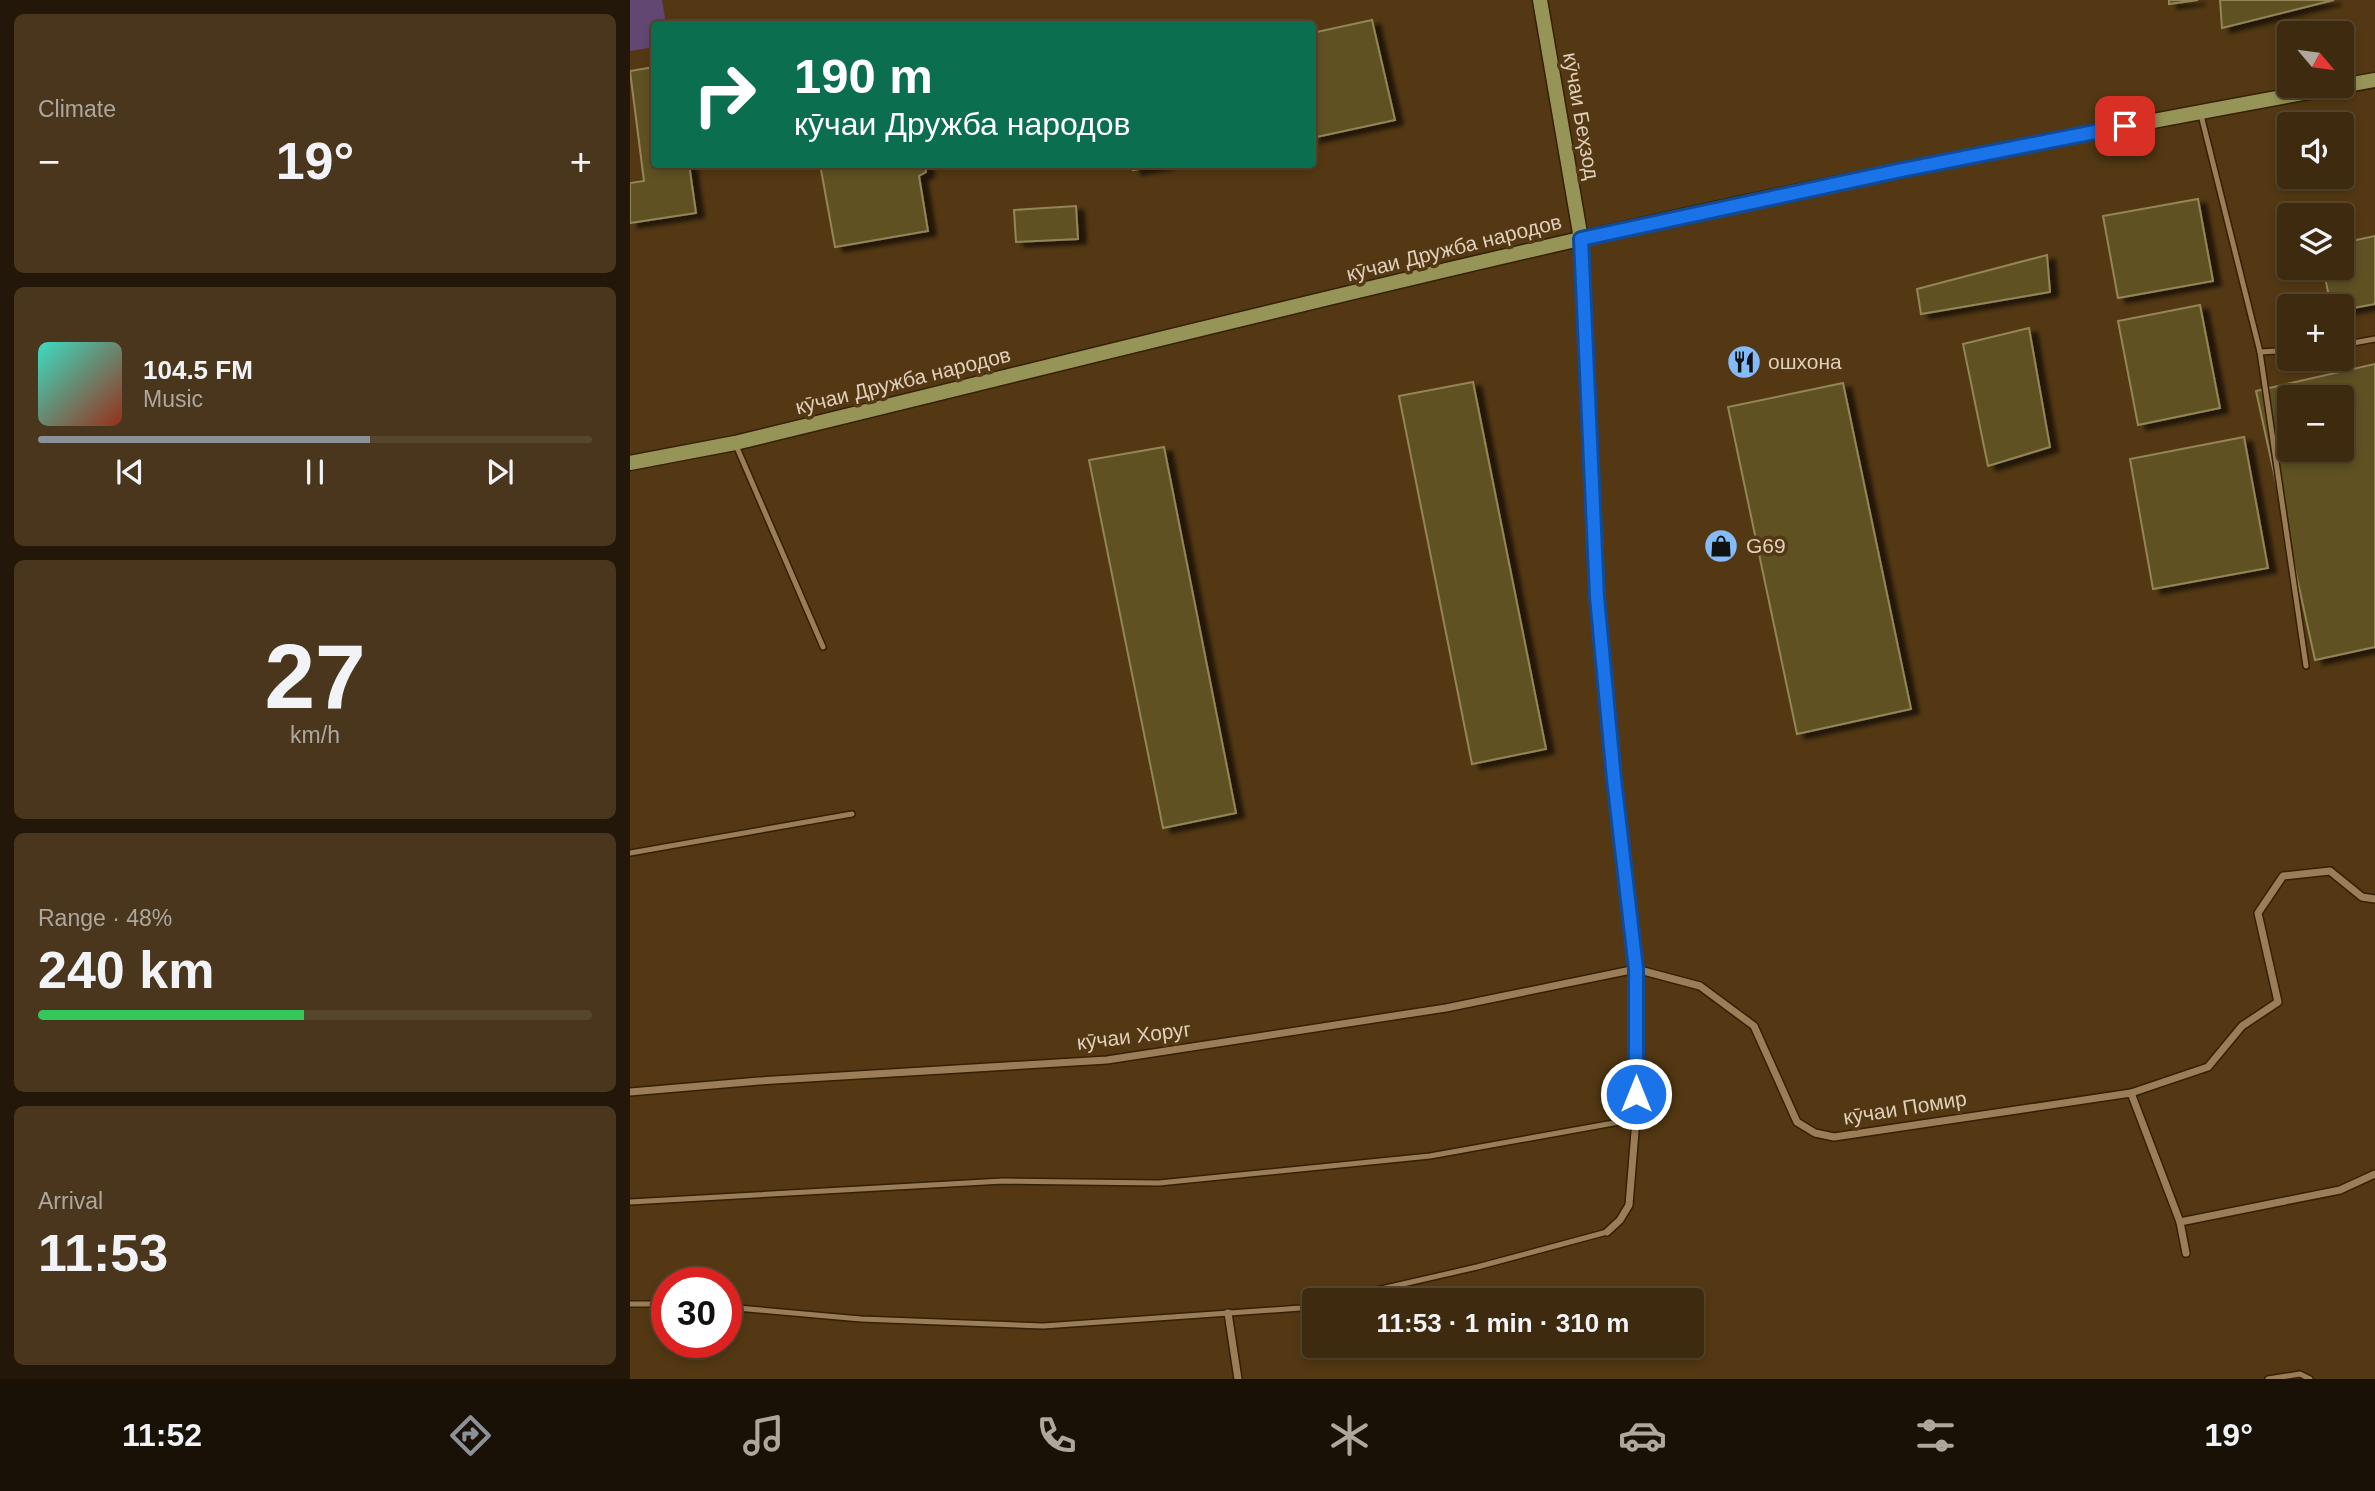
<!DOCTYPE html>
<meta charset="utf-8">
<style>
body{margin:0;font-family:Arial,sans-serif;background:#49361c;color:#f1f3f6;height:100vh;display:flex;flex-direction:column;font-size:26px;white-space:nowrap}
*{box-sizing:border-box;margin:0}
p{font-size:23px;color:#ada79e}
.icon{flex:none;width:38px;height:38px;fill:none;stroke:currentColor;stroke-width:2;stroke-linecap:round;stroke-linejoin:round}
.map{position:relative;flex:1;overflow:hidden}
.panel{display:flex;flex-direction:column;gap:14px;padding:14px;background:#221708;width:630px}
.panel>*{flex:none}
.hud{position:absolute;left:21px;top:21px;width:665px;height:147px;border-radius:7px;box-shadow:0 4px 10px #0003,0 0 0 2px #57462e;background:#0b6e4f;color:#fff;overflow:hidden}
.needle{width:46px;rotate:119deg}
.tools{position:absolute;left:1647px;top:21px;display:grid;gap:14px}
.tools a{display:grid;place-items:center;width:77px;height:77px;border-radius:7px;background:#3e2a0e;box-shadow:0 4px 10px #0003,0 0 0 2px #57462e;font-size:35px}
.speed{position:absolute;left:21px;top:1267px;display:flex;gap:14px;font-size:35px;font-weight:700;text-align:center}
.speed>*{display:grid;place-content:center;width:91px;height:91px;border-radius:50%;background:#3e2a0e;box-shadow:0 4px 10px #0003,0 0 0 2px #57462e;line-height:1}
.speed .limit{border:10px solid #d22;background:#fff;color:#111}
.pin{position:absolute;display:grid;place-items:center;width:60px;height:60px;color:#fff;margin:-30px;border-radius:14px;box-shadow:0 4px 10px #0006}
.me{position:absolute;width:77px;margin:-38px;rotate:0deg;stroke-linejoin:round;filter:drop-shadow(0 0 5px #0008)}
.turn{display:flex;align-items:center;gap:24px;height:147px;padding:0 28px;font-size:32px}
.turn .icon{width:91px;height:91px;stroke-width:2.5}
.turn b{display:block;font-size:49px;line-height:60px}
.big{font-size:52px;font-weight:700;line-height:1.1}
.panel .tile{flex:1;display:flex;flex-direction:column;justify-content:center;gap:10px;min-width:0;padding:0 24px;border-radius:10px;background:#49361c}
.panel .dial{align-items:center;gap:0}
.dial b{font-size:91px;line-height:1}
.song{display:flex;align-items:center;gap:21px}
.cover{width:84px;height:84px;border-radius:10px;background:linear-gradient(135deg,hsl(170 70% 55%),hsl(10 70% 35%))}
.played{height:7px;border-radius:4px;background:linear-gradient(90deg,#8c9099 60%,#57462e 60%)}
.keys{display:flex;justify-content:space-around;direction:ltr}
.heat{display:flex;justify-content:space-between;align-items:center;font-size:38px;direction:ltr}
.charge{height:10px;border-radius:5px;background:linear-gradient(90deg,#34c759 48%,#57462e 0)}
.trip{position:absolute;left:672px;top:1288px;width:402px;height:70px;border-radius:7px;background:#3e2a0e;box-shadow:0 4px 10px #0003,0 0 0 2px #57462e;font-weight:700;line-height:70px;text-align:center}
.dock{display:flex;height:112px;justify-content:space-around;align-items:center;background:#191106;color:#ada79e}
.dock .icon{width:49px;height:49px}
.dock .current{color:#8c9099}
.dock b{font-size:32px;color:#f1f3f6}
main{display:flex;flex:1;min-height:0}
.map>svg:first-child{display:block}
</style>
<main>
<section class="panel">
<div class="tile"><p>Climate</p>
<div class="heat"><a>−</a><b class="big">19°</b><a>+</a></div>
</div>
<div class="tile">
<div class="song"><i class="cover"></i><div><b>104.5 FM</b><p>Music</p></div></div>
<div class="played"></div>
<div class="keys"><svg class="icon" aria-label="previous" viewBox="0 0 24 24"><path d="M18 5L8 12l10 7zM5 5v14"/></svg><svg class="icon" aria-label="pause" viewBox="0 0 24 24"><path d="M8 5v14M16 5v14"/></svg><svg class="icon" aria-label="next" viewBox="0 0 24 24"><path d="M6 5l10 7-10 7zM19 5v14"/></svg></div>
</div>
<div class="tile dial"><b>27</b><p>km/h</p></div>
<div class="tile"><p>Range · 48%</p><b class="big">240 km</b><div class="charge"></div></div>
<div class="tile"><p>Arrival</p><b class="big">11:53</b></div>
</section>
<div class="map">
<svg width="1745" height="1379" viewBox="0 0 1745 1379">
<defs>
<filter id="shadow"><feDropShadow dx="8" dy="4.5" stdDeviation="2" flood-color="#0009"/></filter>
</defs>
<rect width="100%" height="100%" fill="#533813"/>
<polygon fill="#634773" points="0,0 32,0 36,24 24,24 24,47 0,51"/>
<g fill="#5f5120" stroke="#938558" stroke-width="2" fill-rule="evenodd" filter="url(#shadow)">
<polygon points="1539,0 1568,0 1539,4"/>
<polygon points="1590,0 1704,0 1592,28"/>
<polygon points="742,20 765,120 682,138 682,33"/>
<polygon points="24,67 24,164 59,164 66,213 0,223 0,183 14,181 0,71"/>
<polygon points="190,164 295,164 296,172 289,176 298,231 205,247"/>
<polygon points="502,164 537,164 503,170"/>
<polygon points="1568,199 1583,281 1488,298 1473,216"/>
<polygon points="446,206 448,239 386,242 384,210"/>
<polygon points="1745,236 1745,304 1712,310 1712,306 1701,306 1693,268 1712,268 1712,243"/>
<polygon points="1417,255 1420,292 1291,314 1287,289"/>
<polygon points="1570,305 1590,408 1508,425 1488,321"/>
<polygon points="1399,328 1420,447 1358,466 1333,344"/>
<path d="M 1745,364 L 1745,647 L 1685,660 L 1626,391 ZM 1659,397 L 1712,397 L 1712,450 L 1659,450 Z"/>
<polygon points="843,382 916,749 842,764 769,396"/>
<polygon points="1213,383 1281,709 1167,734 1098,407"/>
<polygon points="1614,437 1638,568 1523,589 1500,459"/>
<polygon points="534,447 606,813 533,828 459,460"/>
</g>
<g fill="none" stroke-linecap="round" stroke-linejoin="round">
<g stroke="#342004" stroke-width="8">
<g id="lane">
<polyline points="1571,115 1630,352 1647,351 1659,354"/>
<polyline points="1712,345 1745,339"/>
<polyline points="1630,352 1676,666"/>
<polyline points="105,443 193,647"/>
<polyline points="0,853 222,814"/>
<polyline points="0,1202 373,1181 529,1183 800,1156 1006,1119"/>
<polyline points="703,1300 847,1267 977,1232"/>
<polyline points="0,1304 37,1304"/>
<polyline points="96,1307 231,1319 413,1326 671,1308 684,1305"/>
<polyline points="1638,1379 1670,1374 1680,1379"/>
</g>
</g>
<g stroke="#342004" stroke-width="10">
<g id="street">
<polyline points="951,240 967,597 984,779 1006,969 1006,1119 999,1205 990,1220 977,1232"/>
<polyline points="0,1092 129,1081 477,1060 816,1008 1006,969 1070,986 1124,1026 1167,1122 1185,1133 1204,1137 1501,1093 1550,1222 1556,1253"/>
<polyline points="1501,1093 1578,1067 1612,1026 1648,1002 1628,913 1653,876 1700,871 1732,897 1745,899"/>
<polyline points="1550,1222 1710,1190 1745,1174"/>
<polyline points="598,1313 608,1379"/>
</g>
</g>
<g stroke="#342004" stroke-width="17">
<g id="secondary">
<polyline points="910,0 951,239"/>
<path d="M 0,463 L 105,443 C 387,375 668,303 950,239 C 1214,179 1479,128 1745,80"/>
</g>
</g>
<use href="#lane" stroke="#9b7e58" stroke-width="5"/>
<use href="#street" stroke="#9b7e58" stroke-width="7"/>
<use href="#secondary" stroke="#969457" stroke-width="14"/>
</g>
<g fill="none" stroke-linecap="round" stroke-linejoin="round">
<g stroke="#114b97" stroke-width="18">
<polyline id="route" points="1006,1094 1006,969 984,779 967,597 951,239 1267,171 1495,126"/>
</g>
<use href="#route" stroke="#1a73e8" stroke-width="12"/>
</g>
<defs>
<g id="restaurant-disc" transform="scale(1.75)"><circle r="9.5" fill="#84bcfb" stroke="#533813"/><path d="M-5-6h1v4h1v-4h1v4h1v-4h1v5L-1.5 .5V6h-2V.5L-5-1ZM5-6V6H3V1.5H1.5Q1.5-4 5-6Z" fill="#111"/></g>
<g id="shop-disc" transform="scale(1.75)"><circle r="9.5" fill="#84bcfb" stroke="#533813"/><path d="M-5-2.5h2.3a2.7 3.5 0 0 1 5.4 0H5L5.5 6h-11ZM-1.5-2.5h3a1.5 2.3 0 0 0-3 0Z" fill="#111"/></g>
</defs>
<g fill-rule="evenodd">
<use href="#restaurant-disc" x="1114" y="362"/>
<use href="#shop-disc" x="1091" y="546"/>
</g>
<g text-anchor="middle" stroke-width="7" stroke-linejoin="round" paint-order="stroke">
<g font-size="21" fill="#dfcfbb" stroke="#533813">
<text transform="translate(951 116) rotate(80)" y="7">кӯчаи Беҳзод</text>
<text transform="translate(824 248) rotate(-14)" y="7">кӯчаи Дружба народов</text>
<text transform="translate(273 381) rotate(-14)" y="7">кӯчаи Дружба народов</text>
<text transform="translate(504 1036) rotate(-7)" y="7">кӯчаи Хоруг</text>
<text transform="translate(1275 1108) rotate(-9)" y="7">кӯчаи Помир</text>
</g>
<g font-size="21" fill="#dfcfbb" stroke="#533813" text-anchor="start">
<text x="1138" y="369">ошхона</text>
<text x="1116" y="553">G69</text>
</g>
</g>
</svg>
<div class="tools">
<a><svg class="needle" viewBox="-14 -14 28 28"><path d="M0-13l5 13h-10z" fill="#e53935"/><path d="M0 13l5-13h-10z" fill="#ada79e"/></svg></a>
<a><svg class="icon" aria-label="sound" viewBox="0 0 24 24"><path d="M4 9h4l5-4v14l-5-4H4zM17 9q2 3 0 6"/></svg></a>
<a><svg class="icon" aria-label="layers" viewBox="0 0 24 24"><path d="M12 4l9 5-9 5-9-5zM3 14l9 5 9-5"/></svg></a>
<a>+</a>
<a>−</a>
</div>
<div class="speed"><div class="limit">30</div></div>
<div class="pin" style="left:1495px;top:126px;background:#d93025"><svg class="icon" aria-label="arrive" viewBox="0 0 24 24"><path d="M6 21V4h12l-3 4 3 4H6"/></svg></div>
<svg class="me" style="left:1006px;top:1094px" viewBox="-20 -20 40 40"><circle r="17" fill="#1a73e8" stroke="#fff" stroke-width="3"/><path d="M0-11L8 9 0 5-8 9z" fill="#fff"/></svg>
<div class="trip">11:53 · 1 min · 310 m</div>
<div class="hud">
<div class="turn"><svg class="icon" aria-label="right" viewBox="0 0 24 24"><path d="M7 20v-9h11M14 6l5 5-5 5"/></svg><div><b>190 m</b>кӯчаи Дружба народов</div></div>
</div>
</div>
</main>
<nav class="dock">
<b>11:52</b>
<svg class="icon current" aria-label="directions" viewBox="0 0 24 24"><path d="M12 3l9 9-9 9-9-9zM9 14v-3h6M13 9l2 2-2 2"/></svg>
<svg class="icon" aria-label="music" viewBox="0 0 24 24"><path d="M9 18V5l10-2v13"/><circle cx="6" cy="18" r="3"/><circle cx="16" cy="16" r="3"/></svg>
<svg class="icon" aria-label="phone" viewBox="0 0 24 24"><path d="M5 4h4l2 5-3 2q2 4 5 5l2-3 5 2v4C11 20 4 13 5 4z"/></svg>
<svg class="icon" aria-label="climate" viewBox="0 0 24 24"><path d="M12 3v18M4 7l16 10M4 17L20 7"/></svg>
<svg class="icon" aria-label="car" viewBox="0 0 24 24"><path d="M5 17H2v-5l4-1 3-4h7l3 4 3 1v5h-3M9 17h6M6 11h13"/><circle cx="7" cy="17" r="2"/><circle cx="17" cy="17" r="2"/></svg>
<svg class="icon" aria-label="filters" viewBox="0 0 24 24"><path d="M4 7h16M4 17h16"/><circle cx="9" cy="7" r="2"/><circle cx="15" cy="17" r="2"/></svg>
<b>19°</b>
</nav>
